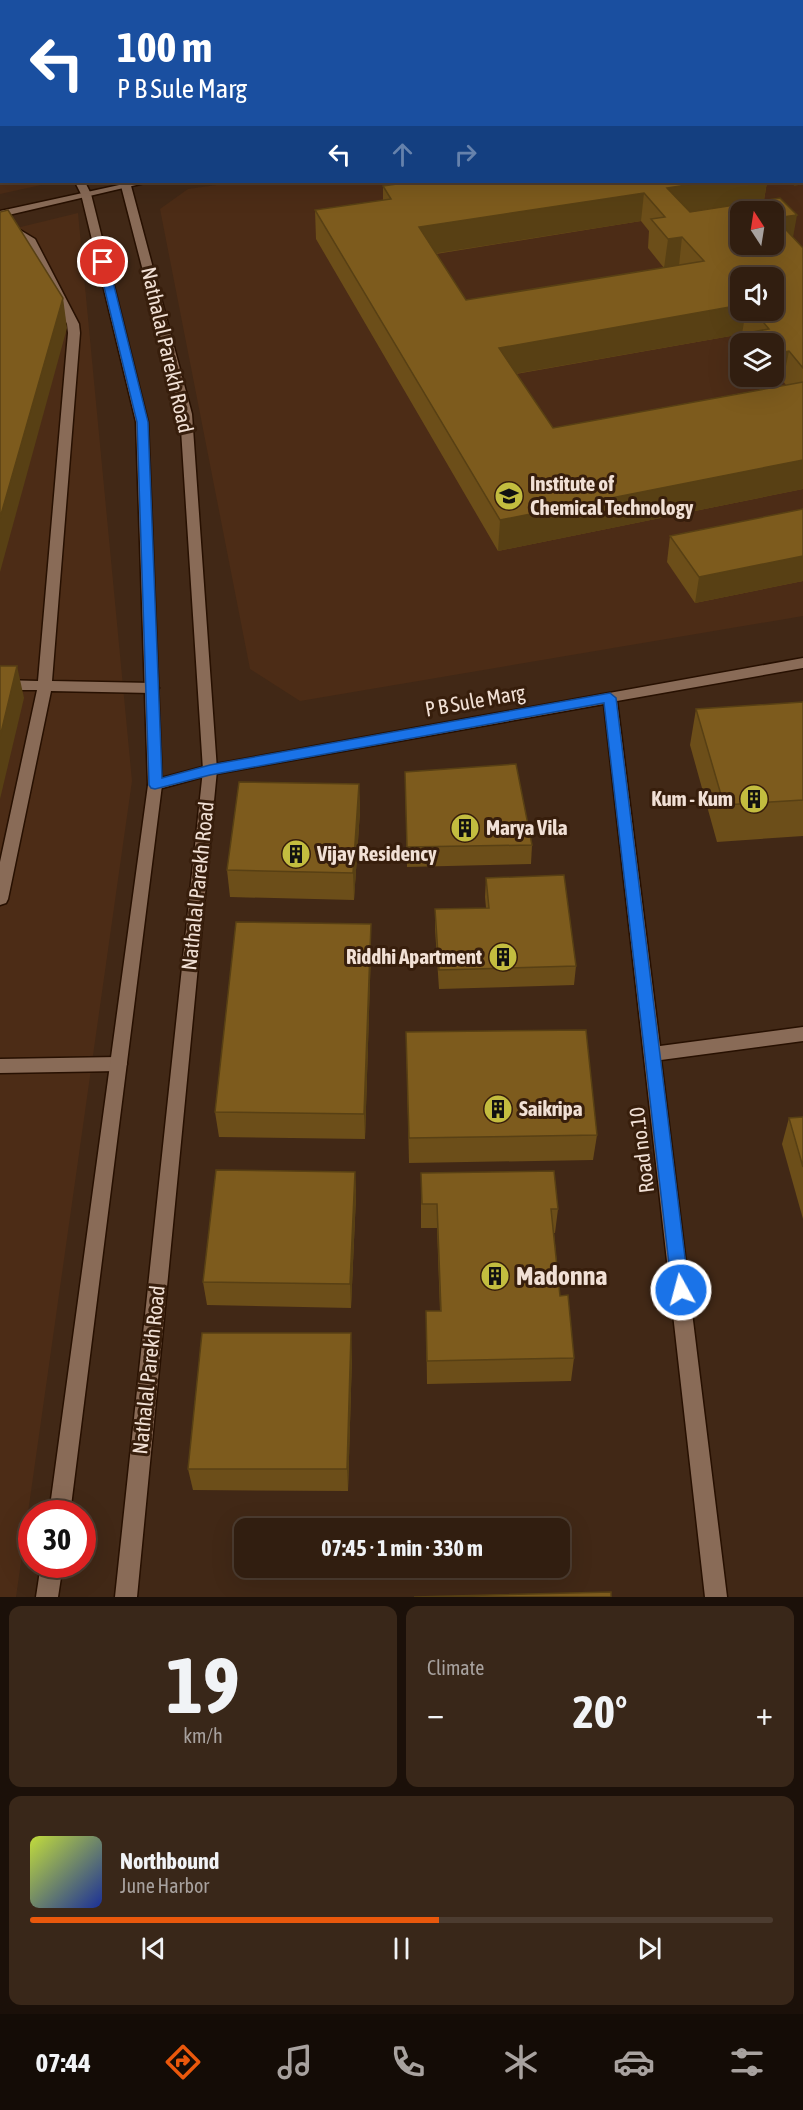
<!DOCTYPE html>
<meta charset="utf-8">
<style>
body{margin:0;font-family:"Asap Condensed",sans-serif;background:#392719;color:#f1f3f6;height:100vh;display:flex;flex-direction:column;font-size:22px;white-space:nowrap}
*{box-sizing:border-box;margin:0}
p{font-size:20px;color:#a8a29f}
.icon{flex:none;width:33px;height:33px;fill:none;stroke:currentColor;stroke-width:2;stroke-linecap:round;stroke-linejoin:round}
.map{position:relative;height:1597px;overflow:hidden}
.sheet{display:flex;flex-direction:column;gap:9px;padding:9px;background:#1b1009;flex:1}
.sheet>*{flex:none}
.banner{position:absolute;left:0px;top:0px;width:804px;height:183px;box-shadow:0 6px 24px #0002,0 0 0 2px #4c3c30;background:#1a4fa0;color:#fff;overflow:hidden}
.needle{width:39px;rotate:348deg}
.fabs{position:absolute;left:730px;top:201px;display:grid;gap:12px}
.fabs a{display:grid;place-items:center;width:54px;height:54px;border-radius:12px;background:#311e10;box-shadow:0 6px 24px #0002,0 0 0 2px #4c3c30;font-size:30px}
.speed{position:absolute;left:18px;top:1500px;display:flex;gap:12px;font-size:30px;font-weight:700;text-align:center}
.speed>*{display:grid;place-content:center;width:78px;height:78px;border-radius:50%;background:#311e10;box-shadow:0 6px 24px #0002,0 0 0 2px #4c3c30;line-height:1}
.speed .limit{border:9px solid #d22;background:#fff;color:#111}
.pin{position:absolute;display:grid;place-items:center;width:51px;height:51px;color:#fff;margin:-26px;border:3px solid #fff;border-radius:50%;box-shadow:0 2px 6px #0007}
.me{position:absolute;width:66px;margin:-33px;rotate:353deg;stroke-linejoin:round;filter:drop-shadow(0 0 4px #0008)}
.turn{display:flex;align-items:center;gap:21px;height:126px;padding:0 18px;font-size:27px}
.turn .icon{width:78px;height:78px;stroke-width:2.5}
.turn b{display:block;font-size:42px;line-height:51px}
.lanes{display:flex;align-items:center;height:57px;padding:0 18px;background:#0003;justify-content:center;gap:30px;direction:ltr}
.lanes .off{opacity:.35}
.big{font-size:45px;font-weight:700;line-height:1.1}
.sheet .widget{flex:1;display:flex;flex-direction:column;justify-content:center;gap:9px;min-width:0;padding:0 21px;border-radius:12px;background:#392719}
.sheet .dial{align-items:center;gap:0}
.dial b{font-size:78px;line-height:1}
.song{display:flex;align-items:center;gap:18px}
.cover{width:72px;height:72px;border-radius:9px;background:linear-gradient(135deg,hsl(70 70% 55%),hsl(230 70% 35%))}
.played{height:6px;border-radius:3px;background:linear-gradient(90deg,#ea580c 55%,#4c3c30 55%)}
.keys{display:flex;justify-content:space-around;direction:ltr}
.heat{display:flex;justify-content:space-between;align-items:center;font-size:33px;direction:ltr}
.sheet .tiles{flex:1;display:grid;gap:9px;grid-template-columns:1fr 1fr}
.widget:last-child{grid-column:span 2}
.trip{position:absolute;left:234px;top:1518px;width:336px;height:60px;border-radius:12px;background:#311e10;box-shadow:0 6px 24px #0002,0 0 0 2px #4c3c30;font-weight:700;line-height:60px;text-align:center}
.dock{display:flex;height:96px;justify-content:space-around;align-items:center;background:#140c06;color:#a8a29f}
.dock .icon{width:42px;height:42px}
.dock .on{color:#ea580c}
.dock b{font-size:27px;color:#f1f3f6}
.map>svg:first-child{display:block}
</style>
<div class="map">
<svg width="803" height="1597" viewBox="0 0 803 1597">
<rect width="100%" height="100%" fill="#412816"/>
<g fill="#4c2c16" fill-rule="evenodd">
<polygon points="0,12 2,182 55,182 0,194"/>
<path d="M 803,92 L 803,616 L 300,701 L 250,669 L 160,209 L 188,189 L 237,182 L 802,182 ZM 741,212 L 774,212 L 774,244 L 741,244 ZM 741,278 L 774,278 L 774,310 L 741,310 ZM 741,344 L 774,344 L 774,376 L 741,376 Z"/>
<polygon points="78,213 132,781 16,1597 0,1597 0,232"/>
</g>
<polygon fill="#6e472b" points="469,0 799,0 789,2"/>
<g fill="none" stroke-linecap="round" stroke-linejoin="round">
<g stroke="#271001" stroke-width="3">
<g id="service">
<polygon points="41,0 60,0 39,2"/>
<polygon points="20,230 35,239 79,324 80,333 52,681 152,683 159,688 152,693 51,691 8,899 6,903 0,905 0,862 37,690 0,690 0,680 38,681 68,333 67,324 26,241 18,236 0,239 0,233"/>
<polygon points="118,1057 124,1059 127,1064 124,1069 118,1071 0,1073 0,1059"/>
</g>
</g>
<g stroke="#271001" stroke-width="3">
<g id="minor">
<polygon points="8,0 26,0 28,2 9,2"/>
<rect x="802" y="73" width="1" height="6"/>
<polygon points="133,182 149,182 0,217 0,211"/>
<polygon points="803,658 803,668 617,701 660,1046 803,1027 803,1041 661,1060 727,1597 705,1597 604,704 210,775 155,790 148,785 150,781 210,765"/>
</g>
</g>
<g stroke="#271001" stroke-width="3">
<g id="tertiary">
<polygon points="0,0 5,2 2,2 2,7"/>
<polygon points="28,0 36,0 37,2 29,2"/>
<polygon points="75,182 85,182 91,194 148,422 162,785 70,1514 49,1514 148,785 136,422 81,194"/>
<polygon points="120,182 130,182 192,414 217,770 137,1597 115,1597 203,770 180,414"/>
<polygon points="41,1564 63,1564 58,1597 36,1597"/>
</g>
</g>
<use href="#service" fill="#896b57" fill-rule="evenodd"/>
<use href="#minor" fill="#896b57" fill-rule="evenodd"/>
<use href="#tertiary" fill="#896b57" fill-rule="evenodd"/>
</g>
<g fill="#6c4e19" fill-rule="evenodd">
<polygon points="382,0 462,0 463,2 383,2"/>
<path d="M 411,182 L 767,182 L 764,200 L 689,212 L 793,237 L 803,248 L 803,489 L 498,551 L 316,239 L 315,210 L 383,200 L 383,186 ZM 641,221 L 649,231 L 648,248 L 664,268 L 466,300 L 436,254 ZM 774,278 L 774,310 L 741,310 ZM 742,334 L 750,344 L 774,344 L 774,376 L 759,376 L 766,384 L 783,381 L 786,385 L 553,428 L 516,374 Z"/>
<polygon points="803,509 803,581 695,603 667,562 670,536"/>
<polygon points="803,702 803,836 717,842 690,745 696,709"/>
<polygon points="405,772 532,845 531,864 407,867"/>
<polygon points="359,784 360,811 354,900 230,897 227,870"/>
<polygon points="486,878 576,966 574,985 439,989 435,929 435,909 486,908 485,897"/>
<polygon points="371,950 365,1139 219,1137 215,1112"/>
<polygon points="406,1032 597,1135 593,1160 409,1163"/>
<polygon points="803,1117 803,1219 782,1144 789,1118"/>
<polygon points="355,1172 356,1196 351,1308 207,1305 203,1282"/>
<polygon points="421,1173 558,1209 555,1233 554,1233 560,1296 574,1358 571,1381 427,1384 426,1311 440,1311 437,1228 421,1228"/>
<polygon points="352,1356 348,1491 193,1490 188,1469"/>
</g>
<g fill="#584014">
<polygon points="802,161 803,184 794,186 795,182 802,182"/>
<polygon points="706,182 767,182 764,200 664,216 667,188"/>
<polygon points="644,193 641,221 419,256 419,227"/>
<polygon points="797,215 792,243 775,218"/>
<polygon points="682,237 679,266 664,268 668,239"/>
<polygon points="63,298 67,328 0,572 0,518"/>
<polygon points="741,305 741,310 746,310 742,334 497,377 499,348"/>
<polygon points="789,351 783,381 766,384 767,376 774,376 774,354"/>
<polygon points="803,460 803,489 498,551 500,520"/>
<polygon points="803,556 803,581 695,603 699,577"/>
<polygon points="17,666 24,698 0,799 0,737"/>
<polygon points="359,784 360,811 354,900 353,873"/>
<polygon points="371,924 371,950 365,1139 364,1114"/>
<polygon points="355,1172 356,1196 351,1308 350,1284"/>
<polygon points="351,1333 352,1356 348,1491 347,1469"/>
</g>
<g fill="#7d5b1d" stroke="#584014" stroke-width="1.5" fill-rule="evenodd">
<polygon points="106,0 189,0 190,2 107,2"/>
<polygon points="400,0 462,0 463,2 401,2"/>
<polygon points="802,128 803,128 802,161"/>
<path d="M 411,182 L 706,182 L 667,188 L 690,212 L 780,198 L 797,215 L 775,218 L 803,248 L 803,368 L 789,351 L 774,354 L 774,344 L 762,344 L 752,332 L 769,329 L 753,310 L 774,310 L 774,278 L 741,278 L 741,305 L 499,348 L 553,428 L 803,382 L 803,460 L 500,520 L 315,210 L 391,199 L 383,186 ZM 644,193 L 665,217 L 651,219 L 668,239 L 682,237 L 704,261 L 466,300 L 419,227 ZM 741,212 L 774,212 L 774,244 L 741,244 Z"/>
<polygon points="8,210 63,298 0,518 0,212"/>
<polygon points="803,509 803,556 699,577 670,536"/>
<polygon points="0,666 17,666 0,737"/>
<polygon points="803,702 803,800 724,805 696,709"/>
<polygon points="516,764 532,845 407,847 405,772"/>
<polygon points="239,782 359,784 353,873 227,870"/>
<polygon points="564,875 576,966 439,970 435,909 489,908 486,878"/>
<polygon points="236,922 371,924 364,1114 215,1112"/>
<polygon points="586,1030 597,1135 409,1138 406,1032"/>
<polygon points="803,1117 803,1167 789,1118"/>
<polygon points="216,1170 355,1172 350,1284 203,1282"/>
<polygon points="554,1171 558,1209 551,1209 560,1296 568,1295 574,1358 427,1361 426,1311 441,1311 437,1204 422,1204 421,1173"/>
<polygon points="202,1333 351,1333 347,1469 188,1469"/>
<polygon points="611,1592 611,1597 414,1597"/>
</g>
<polygon fill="#1a73e8" stroke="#114b97" stroke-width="1.5" points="103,259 108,262 148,422 162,778 210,765 610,693 616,698 689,1290 687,1296 681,1298 675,1296 672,1290 604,703 210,775 155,789 151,788 149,785 137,422 98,262"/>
<defs>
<g id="university-disc" transform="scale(1.5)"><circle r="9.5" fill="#c3bd3f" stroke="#371e0c"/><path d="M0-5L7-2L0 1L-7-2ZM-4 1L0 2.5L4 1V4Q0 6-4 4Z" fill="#111"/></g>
<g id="building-disc" transform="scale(1.5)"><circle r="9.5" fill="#c3bd3f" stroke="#371e0c"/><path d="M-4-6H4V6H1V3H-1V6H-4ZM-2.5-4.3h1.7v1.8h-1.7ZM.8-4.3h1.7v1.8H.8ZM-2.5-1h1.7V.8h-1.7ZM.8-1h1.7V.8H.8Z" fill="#111"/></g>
</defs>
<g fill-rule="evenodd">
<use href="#university-disc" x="509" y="496"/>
<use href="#building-disc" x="754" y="799"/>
<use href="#building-disc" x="465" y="828"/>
<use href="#building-disc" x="296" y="854"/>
<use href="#building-disc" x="503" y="957"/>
<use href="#building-disc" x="498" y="1109"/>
<use href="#building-disc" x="495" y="1276"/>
</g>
<g text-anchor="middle" stroke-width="6" stroke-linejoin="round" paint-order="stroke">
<g font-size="21" fill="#f1e0d5" stroke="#371e0c">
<text transform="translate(167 350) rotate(77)" y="7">Nathalal Parekh Road</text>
<text transform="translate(475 701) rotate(-10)" y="7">P B Sule Marg</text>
<text transform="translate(198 886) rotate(-84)" y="7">Nathalal Parekh Road</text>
<text transform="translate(642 1150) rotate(-97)" y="7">Road no.10</text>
<text transform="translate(149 1370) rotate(-84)" y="7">Nathalal Parekh Road</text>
</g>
<g font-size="21" font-weight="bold" fill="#f1e0d5" stroke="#371e0c" text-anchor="start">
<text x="530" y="491">Institute of<tspan x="530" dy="24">Chemical Technology</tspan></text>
<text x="733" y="806" text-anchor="end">Kum - Kum</text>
<text x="486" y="835">Marya Vila</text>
<text x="317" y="861">Vijay Residency</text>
<text x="482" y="964" text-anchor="end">Riddhi Apartment</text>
<text x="519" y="1116">Saikripa</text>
</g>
<g font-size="26" font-weight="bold" fill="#f1e0d5" stroke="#371e0c" text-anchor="start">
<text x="516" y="1285">Madonna</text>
</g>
</g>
</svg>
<div class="fabs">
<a><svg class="needle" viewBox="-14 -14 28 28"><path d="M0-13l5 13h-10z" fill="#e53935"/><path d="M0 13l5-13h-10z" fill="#a8a29f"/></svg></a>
<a><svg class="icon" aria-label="sound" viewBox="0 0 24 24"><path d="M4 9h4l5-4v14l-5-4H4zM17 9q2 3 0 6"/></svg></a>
<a><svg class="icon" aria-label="layers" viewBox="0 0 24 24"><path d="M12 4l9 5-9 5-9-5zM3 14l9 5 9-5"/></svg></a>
</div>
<div class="speed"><div class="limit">30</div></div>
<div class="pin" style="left:103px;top:262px;background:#d93025"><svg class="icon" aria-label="arrive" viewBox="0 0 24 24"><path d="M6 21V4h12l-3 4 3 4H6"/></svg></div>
<svg class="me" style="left:681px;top:1290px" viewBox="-20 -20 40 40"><circle r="17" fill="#1a73e8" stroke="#fff" stroke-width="3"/><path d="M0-11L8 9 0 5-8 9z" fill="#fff"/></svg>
<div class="trip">07:45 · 1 min · 330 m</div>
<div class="banner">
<div class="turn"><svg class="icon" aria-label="left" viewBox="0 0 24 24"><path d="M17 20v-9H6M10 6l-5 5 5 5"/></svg><div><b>100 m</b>P B Sule Marg</div></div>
<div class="lanes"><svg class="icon" aria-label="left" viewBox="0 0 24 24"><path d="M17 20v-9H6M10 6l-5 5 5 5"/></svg><svg class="icon off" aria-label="ahead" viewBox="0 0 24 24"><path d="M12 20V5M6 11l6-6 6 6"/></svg><svg class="icon off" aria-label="right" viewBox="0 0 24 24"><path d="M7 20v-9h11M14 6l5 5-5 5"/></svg></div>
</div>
</div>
<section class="sheet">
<div class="tiles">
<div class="widget dial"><b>19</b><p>km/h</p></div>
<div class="widget"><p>Climate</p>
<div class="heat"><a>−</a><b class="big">20°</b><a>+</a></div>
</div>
<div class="widget">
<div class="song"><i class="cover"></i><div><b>Northbound</b><p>June Harbor</p></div></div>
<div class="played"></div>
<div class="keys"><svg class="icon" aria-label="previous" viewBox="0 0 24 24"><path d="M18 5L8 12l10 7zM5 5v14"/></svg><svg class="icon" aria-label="pause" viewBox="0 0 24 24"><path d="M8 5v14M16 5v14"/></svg><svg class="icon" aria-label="next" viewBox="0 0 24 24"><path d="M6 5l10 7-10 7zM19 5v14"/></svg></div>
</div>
</div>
</section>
<nav class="dock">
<b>07:44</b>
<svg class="icon on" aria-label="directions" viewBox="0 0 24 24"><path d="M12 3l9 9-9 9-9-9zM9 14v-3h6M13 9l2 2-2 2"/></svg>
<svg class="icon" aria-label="music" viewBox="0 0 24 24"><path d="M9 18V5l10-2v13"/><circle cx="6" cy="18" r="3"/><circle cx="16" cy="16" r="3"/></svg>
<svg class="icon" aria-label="phone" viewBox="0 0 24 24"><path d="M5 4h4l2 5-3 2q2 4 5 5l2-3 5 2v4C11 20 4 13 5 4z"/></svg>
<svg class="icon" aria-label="climate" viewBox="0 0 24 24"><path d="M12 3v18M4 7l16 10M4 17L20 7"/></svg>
<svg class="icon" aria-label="car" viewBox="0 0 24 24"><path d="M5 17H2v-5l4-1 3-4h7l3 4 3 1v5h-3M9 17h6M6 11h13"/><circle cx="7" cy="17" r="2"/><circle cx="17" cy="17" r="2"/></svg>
<svg class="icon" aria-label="filters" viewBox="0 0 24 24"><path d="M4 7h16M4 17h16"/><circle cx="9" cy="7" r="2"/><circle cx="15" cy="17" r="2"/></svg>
</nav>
